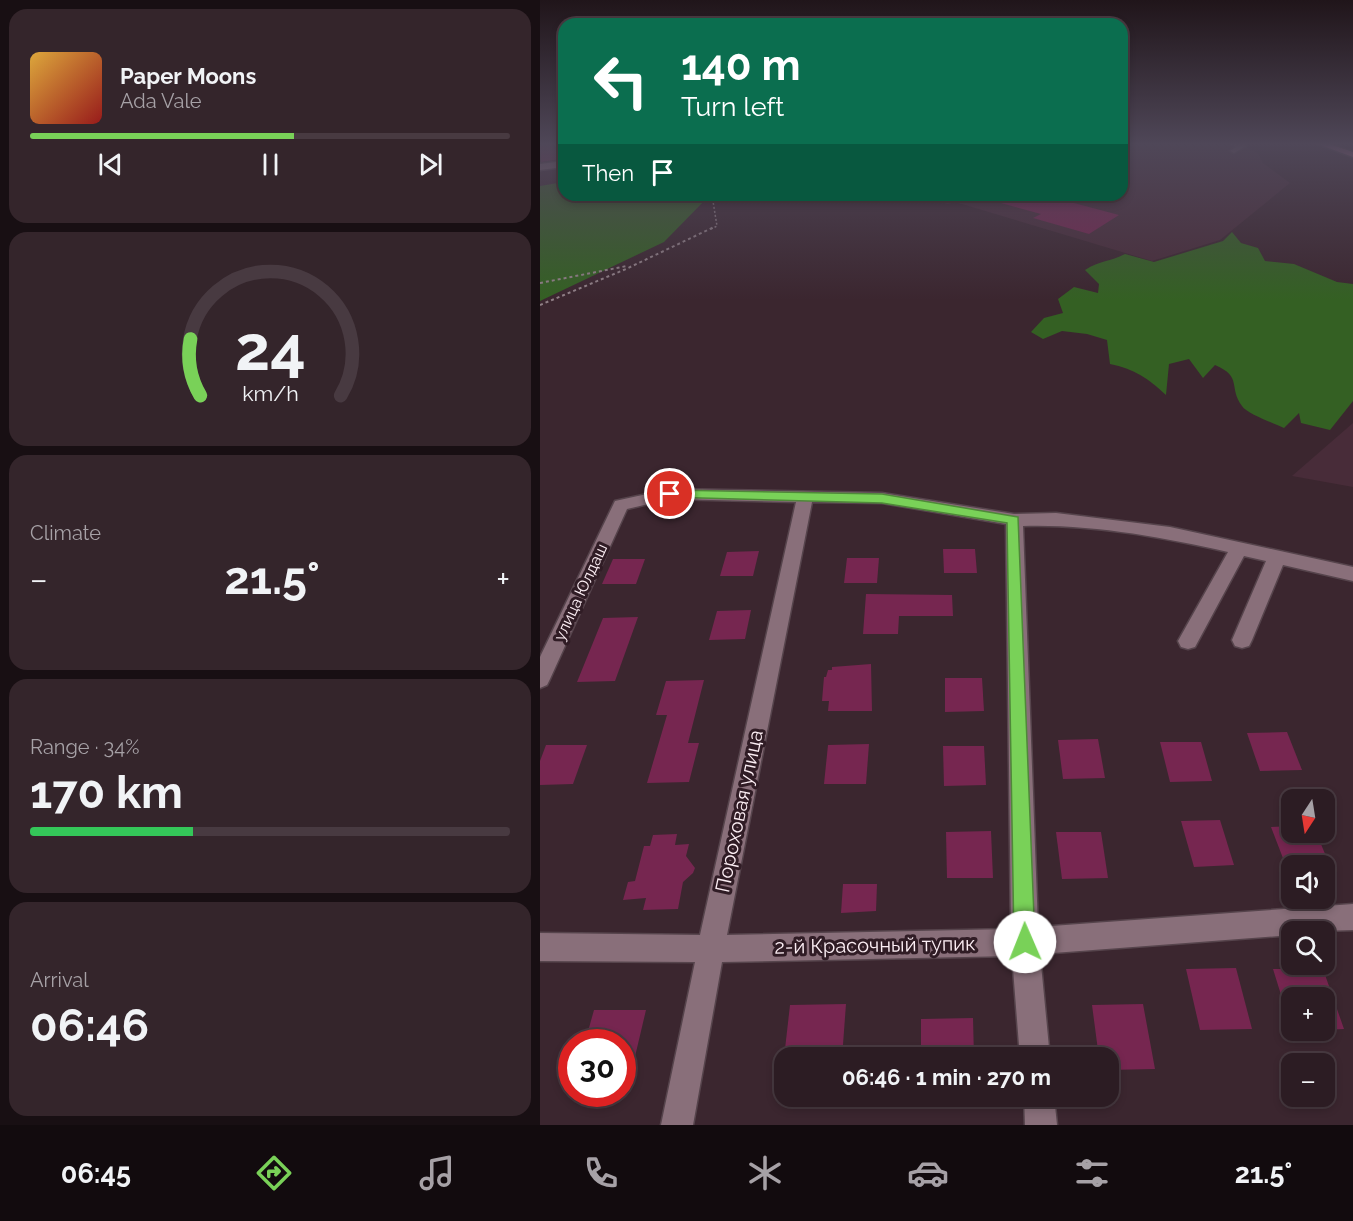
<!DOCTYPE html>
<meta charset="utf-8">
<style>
body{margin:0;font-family:Raleway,sans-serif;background:#34252b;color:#f1f3f6;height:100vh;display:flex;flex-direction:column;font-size:22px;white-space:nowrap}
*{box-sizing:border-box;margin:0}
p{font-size:20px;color:#a6a1a6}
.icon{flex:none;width:33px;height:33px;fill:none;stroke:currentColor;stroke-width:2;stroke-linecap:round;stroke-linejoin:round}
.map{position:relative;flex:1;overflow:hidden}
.sheet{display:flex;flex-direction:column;gap:9px;padding:9px;background:#180f13;width:540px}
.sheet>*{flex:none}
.banner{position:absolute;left:18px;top:18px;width:570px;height:183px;border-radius:18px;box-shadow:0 3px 9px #0003,0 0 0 2px #483a41;background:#0b6e4f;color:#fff;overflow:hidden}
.needle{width:39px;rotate:192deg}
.buttons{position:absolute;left:741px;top:789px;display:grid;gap:12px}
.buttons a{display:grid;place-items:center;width:54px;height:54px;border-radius:12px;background:#2c1c23;box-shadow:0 3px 9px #0003,0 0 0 2px #483a41;font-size:30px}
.speed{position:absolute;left:18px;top:1029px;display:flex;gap:12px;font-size:30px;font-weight:700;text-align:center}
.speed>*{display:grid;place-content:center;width:78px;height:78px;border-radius:50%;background:#2c1c23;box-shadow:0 3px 9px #0003,0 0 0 2px #483a41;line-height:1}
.speed .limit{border:9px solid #d22;background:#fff;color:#111}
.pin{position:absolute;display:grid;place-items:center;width:51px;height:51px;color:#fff;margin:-26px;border:3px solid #fff;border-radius:50%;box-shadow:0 2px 6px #0007}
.me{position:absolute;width:66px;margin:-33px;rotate:359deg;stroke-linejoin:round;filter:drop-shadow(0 0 4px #0008)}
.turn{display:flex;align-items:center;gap:21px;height:126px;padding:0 24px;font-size:27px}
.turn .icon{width:78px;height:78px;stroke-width:2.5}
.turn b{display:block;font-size:42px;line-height:51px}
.then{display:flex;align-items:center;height:57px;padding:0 24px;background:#0003;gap:12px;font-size:22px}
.big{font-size:45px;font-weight:700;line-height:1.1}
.sheet .card{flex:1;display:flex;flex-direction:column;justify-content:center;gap:9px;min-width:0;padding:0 21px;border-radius:18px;background:#34252b}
.sheet .dial{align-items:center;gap:0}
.dial svg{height:156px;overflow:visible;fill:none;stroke:#483a41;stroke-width:7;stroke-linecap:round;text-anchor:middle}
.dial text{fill:#f1f3f6;stroke:none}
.song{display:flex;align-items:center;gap:18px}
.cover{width:72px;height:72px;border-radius:9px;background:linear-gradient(135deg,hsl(40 70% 55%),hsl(0 70% 35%))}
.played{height:6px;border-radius:3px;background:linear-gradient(90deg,#79d158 55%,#483a41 55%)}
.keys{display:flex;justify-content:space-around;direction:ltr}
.heat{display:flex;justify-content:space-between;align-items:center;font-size:33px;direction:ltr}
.charge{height:9px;border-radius:4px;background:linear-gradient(90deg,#34c759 34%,#483a41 0)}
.trip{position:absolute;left:234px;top:1047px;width:345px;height:60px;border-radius:18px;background:#2c1c23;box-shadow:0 3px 9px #0003,0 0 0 2px #483a41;font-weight:700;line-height:60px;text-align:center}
.menu{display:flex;height:96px;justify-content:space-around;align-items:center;background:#120b0e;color:#a6a1a6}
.menu .icon{width:42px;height:42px}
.menu .on{color:#79d158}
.menu b{font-size:27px;color:#f1f3f6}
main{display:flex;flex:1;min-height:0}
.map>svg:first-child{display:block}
</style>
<main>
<section class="sheet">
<div class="card">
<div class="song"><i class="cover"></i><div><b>Paper Moons</b><p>Ada Vale</p></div></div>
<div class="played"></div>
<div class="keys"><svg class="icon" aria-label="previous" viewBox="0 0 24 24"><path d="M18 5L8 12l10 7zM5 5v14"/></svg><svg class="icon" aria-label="pause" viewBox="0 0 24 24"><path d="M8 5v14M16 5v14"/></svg><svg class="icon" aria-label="next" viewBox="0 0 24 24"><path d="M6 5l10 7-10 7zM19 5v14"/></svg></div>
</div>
<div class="card dial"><svg viewBox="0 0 100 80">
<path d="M14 69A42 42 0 1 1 86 69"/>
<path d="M14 69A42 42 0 0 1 9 40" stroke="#79d158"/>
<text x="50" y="56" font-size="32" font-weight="700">24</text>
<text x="50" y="72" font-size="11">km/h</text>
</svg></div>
<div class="card"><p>Climate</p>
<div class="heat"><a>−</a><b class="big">21.5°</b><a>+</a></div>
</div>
<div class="card"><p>Range · 34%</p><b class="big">170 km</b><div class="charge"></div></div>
<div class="card"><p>Arrival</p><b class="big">06:46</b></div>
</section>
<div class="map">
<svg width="813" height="1125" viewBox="0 0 813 1125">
<rect width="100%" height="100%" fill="#3b262f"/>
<g fill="#482c39">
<polygon points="582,143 698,143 718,153 723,163 750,183 680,240 612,261 415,202 408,204 375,195 582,195"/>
<polygon points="813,423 813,487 752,476"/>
</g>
<g fill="#346023">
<polygon points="24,182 24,195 170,195 124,242 0,301 0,186"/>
<path d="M 692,232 L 701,243 L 718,248 L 725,261 L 754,264 L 797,282 L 813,284 L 813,401 L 790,430 L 761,423 L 759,413 L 744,428 C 734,423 707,414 702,406 C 688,387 703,377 675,365 L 663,378 L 649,359 L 629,364 L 626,395 C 608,378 594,369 570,364 L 567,340 L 547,334 L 522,331 L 503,339 L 491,332 L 504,318 L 523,313 L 518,299 L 534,287 L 558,293 L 559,284 L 545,270 C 560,260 570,262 585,254 L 614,262 L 683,241 Z"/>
</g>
<g fill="#762650">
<polygon points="11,143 22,159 1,162 0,145"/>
<polygon points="451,195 504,195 579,215 549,234 493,218 501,214 450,200"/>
<polygon points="403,549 435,549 437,573 404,573"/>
<polygon points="219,551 213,576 180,576 187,552"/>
<polygon points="307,558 339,558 337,583 304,583"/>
<polygon points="73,559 105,559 96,584 62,584"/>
<polygon points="326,594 412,595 413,616 359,616 358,634 323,634"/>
<polygon points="211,610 205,639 169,640 177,611"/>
<polygon points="98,617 75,681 37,682 63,618"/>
<polygon points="331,664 332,711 288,711 289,701 282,701 284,677 286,677 288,670 292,670 292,667"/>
<polygon points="405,678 442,678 444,711 405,712"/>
<polygon points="164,680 148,743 159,743 149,782 107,783 127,715 116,715 126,681"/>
<polygon points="747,732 762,770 720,771 707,733"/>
<polygon points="558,739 565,778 523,779 518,740"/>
<polygon points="620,742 661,742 672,781 630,782"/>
<polygon points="329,744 326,784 284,784 288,745"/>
<polygon points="6,745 47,745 33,784 0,785 0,761"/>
<polygon points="403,746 444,746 446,785 404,786"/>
<polygon points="680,820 694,865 654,867 641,821"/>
<polygon points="752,826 752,832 776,832 790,866 746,866 731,827"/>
<polygon points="451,831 453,878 407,878 406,832"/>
<polygon points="516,832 561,832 568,878 522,879"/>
<polygon points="137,834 135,845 149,844 146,856 155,868 153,873 143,882 138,909 103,910 106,898 83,900 88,882 95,881 104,846 110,846 113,835"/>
<polygon points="303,884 337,884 336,911 301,913"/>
<polygon points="696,968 712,1029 660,1030 646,969"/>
<polygon points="733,969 783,969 804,1029 784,1030 784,998 742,998"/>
<polygon points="306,1004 302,1058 244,1058 250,1005"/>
<polygon points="603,1004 615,1069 568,1070 568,1058 559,1058 552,1005"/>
<polygon points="54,1010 106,1010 89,1082 82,1081 82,1042 45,1042"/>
<polygon points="433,1018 434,1058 381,1058 381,1019"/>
</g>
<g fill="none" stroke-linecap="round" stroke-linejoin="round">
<g stroke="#56444c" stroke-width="3">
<g id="minor">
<polygon points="689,143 701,143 706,146 694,153 690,151 696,147"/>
<polygon points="24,161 24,167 0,170 0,164"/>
<path d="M 130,489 L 342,493 L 474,514 L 516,513 L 630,527 L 813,567 L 813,581 L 743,565 L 712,640 L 709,646 L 702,648 L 695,646 L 692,640 L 726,561 L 704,556 L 655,647 L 648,649 L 641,647 L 638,641 L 688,552 C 621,537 551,524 483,526 L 498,927 L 813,904 L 813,930 L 752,932 L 752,935 L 500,954 L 510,1058 L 480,1058 L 472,956 L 182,962 L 153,1125 L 121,1125 L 155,962 L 0,961 L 0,933 L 160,935 L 256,502 L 130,499 L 87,509 L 10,679 L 7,685 L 0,688 L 0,657 L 75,501 ZM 272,502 L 342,503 L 466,524 L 471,929 L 187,935 Z"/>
<polygon points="484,1096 514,1096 517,1125 485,1125"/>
</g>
</g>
<g stroke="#56444c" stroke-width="3">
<polygon id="major" points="775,143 786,143 813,152 813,157"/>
</g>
<polyline stroke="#918087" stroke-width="1.5" stroke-dasharray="2 2" stroke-linecap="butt" points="171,229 177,226 172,195"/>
<g stroke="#918087" stroke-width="2" stroke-dasharray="3 3" stroke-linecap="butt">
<polyline points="0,283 87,266"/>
<polyline points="0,305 86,269 174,227"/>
</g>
<use href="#minor" fill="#896f7a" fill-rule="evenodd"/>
<use href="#major" fill="#cf76a2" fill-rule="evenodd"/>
</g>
<linearGradient id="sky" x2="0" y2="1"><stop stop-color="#20151a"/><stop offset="0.48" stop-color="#4f4758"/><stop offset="1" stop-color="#4f4758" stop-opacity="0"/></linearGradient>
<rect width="813" height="300" fill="url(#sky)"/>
<polygon fill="#79d158" stroke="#4f8839" stroke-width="1.5" points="130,490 342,494 478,517 495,942 492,949 485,952 477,949 474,942 467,523 342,503 126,497 124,494"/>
<g text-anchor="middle" stroke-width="6" stroke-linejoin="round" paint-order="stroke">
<g font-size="16" fill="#fceef4" stroke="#301c25">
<text transform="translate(40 592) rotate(-65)" y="6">улица Юлдаш</text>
</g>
<g font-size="20" fill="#fceef4" stroke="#301c25">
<text transform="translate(199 811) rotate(-78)" y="7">Пороховая улица</text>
<text transform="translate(335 945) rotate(-1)" y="7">2-й Красочный тупик</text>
</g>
</g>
</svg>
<div class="buttons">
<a><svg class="needle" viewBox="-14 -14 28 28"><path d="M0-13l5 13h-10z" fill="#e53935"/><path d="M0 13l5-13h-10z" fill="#a6a1a6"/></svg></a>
<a><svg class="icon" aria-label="sound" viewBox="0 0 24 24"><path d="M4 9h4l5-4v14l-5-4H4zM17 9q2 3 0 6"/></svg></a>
<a><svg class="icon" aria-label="search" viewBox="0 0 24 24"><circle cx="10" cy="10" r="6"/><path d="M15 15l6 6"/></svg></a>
<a>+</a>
<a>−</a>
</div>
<div class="speed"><div class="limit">30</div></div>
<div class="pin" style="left:130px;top:494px;background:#d93025"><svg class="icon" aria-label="arrive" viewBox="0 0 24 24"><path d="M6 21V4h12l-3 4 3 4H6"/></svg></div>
<svg class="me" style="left:485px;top:942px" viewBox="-20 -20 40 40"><circle r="19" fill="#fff"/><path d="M0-13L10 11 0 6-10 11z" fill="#79d158"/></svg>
<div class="trip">06:46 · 1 min · 270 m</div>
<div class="banner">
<div class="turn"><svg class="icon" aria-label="left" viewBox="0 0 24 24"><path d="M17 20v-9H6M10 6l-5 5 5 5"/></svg><div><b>140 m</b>Turn left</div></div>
<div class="then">Then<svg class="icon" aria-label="arrive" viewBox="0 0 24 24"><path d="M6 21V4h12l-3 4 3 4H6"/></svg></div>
</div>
</div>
</main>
<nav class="menu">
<b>06:45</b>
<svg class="icon on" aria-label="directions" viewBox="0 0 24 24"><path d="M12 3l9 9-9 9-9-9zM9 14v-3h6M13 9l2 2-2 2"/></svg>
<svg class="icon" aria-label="music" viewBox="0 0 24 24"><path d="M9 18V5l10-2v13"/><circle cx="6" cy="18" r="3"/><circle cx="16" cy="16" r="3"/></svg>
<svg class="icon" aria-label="phone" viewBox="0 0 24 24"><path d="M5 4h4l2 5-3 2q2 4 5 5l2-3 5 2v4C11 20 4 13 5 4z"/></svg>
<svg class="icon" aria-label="climate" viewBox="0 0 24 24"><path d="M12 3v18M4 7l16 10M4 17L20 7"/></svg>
<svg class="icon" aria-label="car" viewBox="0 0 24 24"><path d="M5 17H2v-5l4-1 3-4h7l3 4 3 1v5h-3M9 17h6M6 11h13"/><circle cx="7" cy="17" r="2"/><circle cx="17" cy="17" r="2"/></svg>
<svg class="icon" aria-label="filters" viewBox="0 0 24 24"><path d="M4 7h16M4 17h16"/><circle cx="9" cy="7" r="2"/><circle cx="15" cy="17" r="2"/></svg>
<b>21.5°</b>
</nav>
